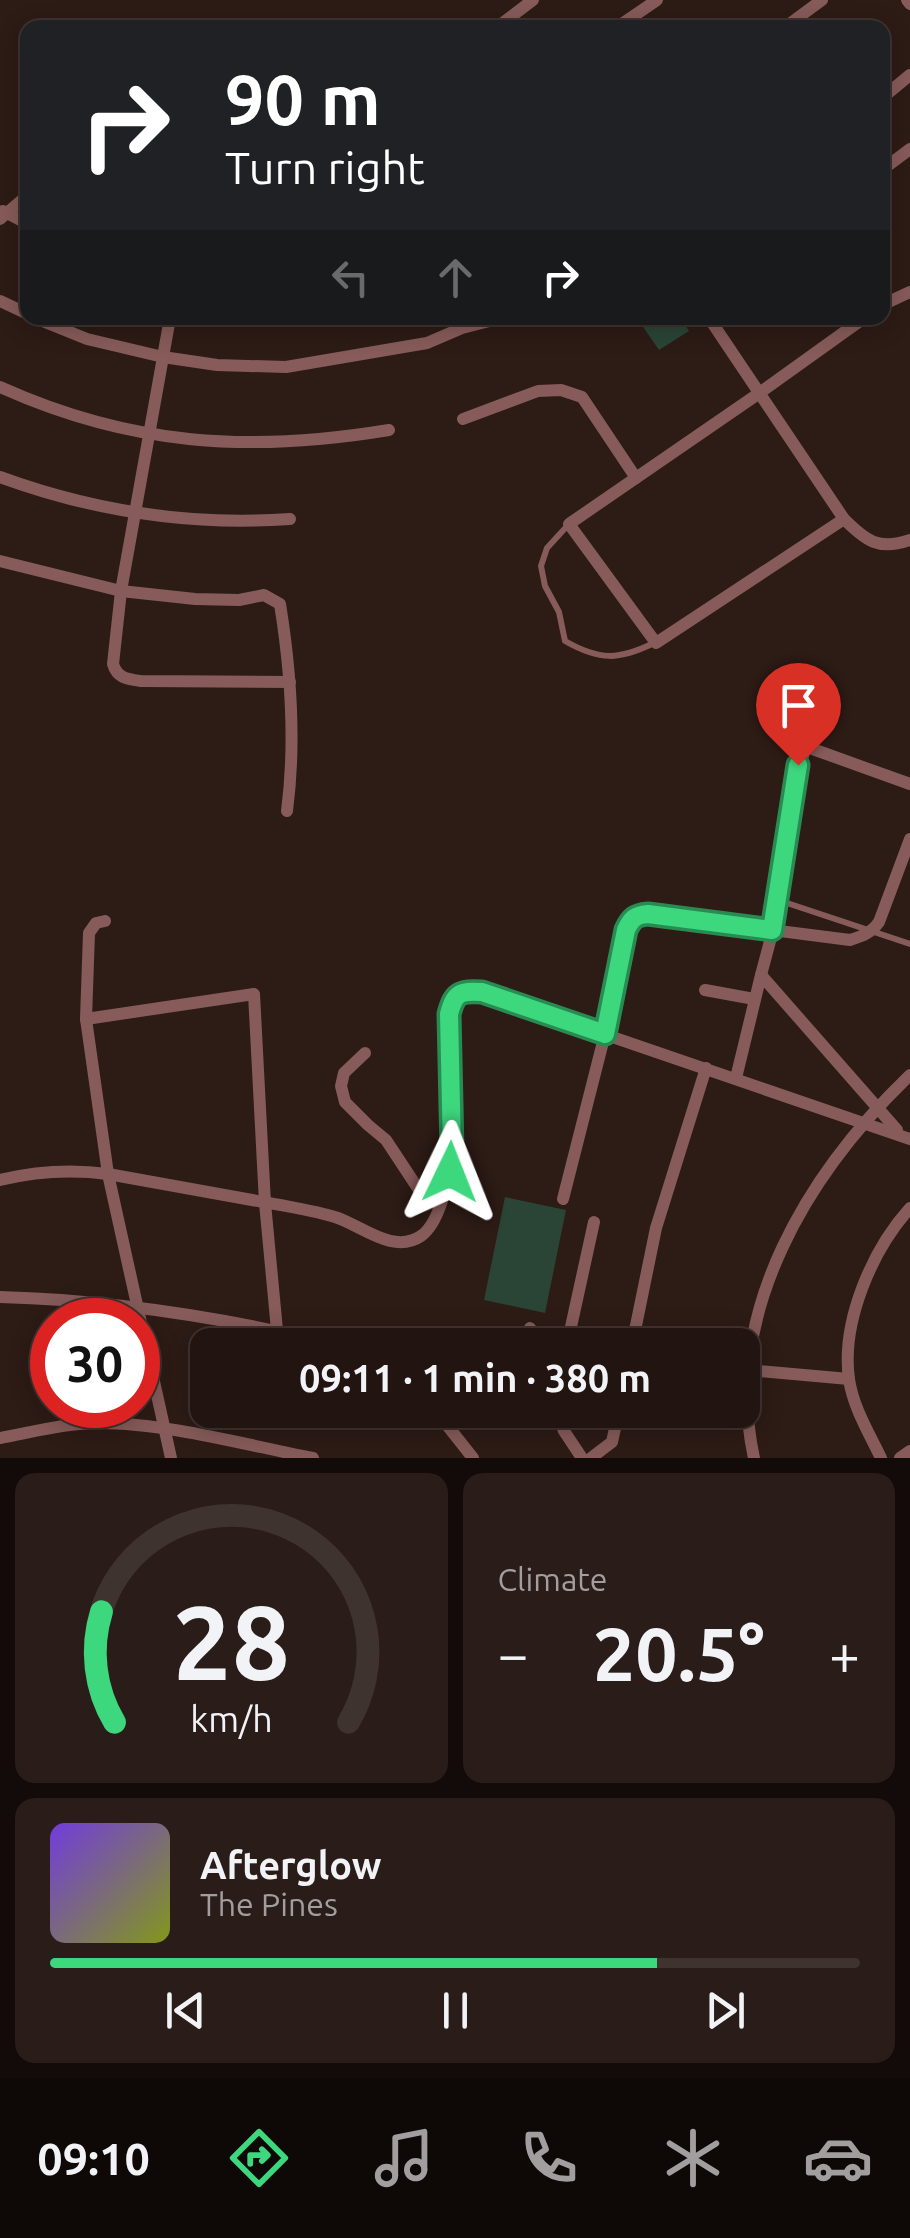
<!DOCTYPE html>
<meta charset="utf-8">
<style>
body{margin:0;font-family:Ubuntu,sans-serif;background:#2a1d19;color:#f1f3f6;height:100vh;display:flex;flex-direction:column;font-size:38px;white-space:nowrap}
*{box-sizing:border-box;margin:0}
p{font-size:32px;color:#a29e9f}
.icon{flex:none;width:55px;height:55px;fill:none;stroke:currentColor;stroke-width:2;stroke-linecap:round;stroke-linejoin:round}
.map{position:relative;height:1458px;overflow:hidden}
.sheet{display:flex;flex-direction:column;gap:15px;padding:15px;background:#130b09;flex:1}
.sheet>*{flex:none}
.top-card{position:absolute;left:20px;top:20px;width:870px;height:305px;border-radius:20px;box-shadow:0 5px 25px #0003,0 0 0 2px #3f3330;background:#202124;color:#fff;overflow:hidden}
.speed{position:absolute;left:30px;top:1298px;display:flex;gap:20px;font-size:50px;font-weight:700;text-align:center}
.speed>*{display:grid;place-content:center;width:130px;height:130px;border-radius:50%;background:#221410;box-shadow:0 5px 25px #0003,0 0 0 2px #3f3330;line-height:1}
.speed .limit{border:15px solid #d22;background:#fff;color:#111}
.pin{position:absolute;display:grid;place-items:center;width:85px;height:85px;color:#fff;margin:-102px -42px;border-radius:50% 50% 50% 0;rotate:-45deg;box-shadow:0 0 10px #0007}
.pin .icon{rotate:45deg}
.me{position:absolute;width:110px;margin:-55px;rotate:2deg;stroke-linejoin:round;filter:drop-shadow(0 0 8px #0008)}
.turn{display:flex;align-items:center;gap:35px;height:210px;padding:0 40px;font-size:45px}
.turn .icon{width:130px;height:130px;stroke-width:2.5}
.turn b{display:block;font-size:70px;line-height:85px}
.lanes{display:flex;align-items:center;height:95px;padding:0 40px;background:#0003;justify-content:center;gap:50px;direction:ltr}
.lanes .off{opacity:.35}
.big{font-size:75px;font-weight:700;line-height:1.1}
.sheet .tile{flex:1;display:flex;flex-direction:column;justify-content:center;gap:15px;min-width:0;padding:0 35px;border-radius:20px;background:#2a1d19}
.sheet .dial{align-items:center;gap:0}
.dial svg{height:260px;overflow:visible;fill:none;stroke:#3f3330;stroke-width:7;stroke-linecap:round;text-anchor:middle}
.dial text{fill:#f1f3f6;stroke:none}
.song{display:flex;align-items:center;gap:30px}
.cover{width:120px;height:120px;border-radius:15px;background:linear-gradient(135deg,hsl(260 70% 55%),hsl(70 70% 35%))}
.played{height:10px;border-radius:5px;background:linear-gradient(90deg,#3dd77e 75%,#3f3330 75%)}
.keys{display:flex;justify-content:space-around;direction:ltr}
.heat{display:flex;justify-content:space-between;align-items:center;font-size:55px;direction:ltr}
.sheet .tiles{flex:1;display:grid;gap:15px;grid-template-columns:1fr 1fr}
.tile:last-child{grid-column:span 2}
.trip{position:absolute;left:190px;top:1328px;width:570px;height:100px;border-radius:20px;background:#221410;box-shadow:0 5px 25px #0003,0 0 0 2px #3f3330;font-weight:700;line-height:100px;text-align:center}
.dock{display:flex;height:160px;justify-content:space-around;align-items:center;background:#0e0806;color:#a29e9f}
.dock .icon{width:70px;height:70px}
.dock .active{color:#3dd77e}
.dock b{font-size:45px;color:#f1f3f6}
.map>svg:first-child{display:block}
</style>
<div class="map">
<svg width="910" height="1458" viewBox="0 0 910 1458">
<rect width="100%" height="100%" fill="#2d1b15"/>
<g fill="#2a4535">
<polygon points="637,318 680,318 689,331 659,350"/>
<polygon points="505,1197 566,1210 545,1313 484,1300"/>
</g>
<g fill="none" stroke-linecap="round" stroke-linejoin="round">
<g stroke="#865b59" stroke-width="6">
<path d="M 569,524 L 547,548 L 541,566 L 545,586 L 559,612 L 565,641 C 600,661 619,660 654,643"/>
<polyline points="778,900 910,944"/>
</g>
<g stroke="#865b59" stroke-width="12">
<polyline points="907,0 910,4"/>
<polyline points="496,28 533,0"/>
<polyline points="616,28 657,0"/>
<polyline points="784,28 822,0"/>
<polyline points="882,98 910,75"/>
<polyline points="882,170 910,149"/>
<polyline points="3,211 28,224"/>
<polyline points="0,219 28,195"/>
<polyline points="0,301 28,314"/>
<polyline points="882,305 910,292"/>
<polyline points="35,318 87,339 163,357 217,365 286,367 427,343 462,328 501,318"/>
<path d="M 170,318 L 121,591 L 113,664 C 117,678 127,679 141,681 L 290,682"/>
<path d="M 709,318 L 844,519 C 866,541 879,551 910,540"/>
<path d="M 0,387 C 131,446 249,453 389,430"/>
<polyline points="463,419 538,391 561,390 582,397 636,478"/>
<path d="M 0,477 C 93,511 192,526 290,519"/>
<polyline points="844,519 656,643 569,524 758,394 864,318"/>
<path d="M 0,561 L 121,591 L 195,599 L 239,600 L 264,595 L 280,604 C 291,672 296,742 287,811"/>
<polyline points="807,747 910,784"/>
<polyline points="105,921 96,923 89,933 86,1019 108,1174 171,1458"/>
<polyline points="761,975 773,930 795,776 808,743 815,701"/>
<polyline points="705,990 754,999"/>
<polyline points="86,1019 254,994 265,1203 277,1330"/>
<polyline points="365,1053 344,1073 341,1086 345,1102 368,1125 386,1140 419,1190 439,1205"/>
<polyline points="736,1078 761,975 897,1130"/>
<path d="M 0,1180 C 37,1171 70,1169 108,1174 C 156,1183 204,1191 252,1200 C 279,1205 309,1209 335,1217 C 361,1225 393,1255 421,1236 C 441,1222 450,1174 452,1151 L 449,1013 C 455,992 461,991 481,992 L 910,1139"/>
<path d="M 563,1199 L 605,1034 L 626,930 C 631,919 635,916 647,914 L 850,940 C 863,936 871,933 879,922 L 910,839"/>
<path d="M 0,1297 C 111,1300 231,1319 338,1345"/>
<polyline points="530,1328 541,1345"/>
<polyline points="567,1345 594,1222"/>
<polyline points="632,1345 656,1228 706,1068"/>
<polyline points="748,1370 849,1379"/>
<polyline points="435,1410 473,1458"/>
<polyline points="557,1410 564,1431 582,1458"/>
<path d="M 0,1438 C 33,1432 66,1423 99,1423 C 167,1423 246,1445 313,1458"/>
<polyline points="591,1458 612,1442 619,1410"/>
<path d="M 754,1458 C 722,1312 809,1172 910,1075"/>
<path d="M 881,1458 C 869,1433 853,1407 849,1379 C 841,1322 872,1250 910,1208"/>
<polyline points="900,1458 910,1451"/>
</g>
</g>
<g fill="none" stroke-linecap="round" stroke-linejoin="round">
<g stroke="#288c52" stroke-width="25">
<path id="route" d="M 450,1172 L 452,1151 L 449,1014 C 455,992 460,991 482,992 L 605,1034 L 626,930 C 631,919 635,915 648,914 L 772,930 L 798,765"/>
</g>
<use href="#route" stroke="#3dd77e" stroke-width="18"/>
</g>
</svg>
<div class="speed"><div class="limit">30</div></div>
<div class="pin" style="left:798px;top:765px;background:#d93025"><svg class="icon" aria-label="arrive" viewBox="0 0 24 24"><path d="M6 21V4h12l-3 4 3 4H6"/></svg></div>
<svg class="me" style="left:450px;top:1172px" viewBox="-20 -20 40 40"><path d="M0-17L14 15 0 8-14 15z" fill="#3dd77e" stroke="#fff" stroke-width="4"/></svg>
<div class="trip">09:11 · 1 min · 380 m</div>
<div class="top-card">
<div class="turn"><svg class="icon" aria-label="right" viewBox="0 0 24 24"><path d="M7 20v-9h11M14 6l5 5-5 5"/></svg><div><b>90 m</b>Turn right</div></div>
<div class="lanes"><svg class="icon off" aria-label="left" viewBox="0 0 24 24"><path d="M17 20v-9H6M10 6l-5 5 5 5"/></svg><svg class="icon off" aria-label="ahead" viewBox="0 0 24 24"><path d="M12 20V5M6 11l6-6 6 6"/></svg><svg class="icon" aria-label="right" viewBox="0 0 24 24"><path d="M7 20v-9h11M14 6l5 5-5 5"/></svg></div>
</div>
</div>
<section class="sheet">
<div class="tiles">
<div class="tile dial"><svg viewBox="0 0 100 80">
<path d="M14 69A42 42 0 1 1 86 69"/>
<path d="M14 69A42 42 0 0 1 10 35" stroke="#3dd77e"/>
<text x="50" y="56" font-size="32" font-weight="700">28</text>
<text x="50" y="72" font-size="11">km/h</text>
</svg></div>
<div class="tile"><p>Climate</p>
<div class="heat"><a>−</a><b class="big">20.5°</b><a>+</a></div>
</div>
<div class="tile">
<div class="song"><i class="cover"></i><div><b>Afterglow</b><p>The Pines</p></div></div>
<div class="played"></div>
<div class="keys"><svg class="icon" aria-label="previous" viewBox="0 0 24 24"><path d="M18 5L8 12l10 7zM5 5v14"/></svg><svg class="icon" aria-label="pause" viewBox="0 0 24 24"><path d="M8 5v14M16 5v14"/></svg><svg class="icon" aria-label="next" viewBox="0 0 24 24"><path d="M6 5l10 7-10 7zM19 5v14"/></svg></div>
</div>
</div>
</section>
<nav class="dock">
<b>09:10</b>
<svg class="icon active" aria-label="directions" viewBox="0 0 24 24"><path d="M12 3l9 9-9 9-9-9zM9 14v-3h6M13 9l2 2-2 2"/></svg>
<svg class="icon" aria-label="music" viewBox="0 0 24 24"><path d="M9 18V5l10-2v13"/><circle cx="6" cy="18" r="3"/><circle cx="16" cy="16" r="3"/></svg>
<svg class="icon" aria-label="phone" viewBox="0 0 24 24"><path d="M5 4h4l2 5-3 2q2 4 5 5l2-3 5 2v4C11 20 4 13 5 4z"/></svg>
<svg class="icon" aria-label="climate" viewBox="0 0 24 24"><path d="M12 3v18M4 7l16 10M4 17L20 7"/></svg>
<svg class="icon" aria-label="car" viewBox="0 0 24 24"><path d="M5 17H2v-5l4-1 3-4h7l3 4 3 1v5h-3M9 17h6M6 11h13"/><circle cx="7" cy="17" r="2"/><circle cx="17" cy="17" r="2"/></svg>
</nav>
